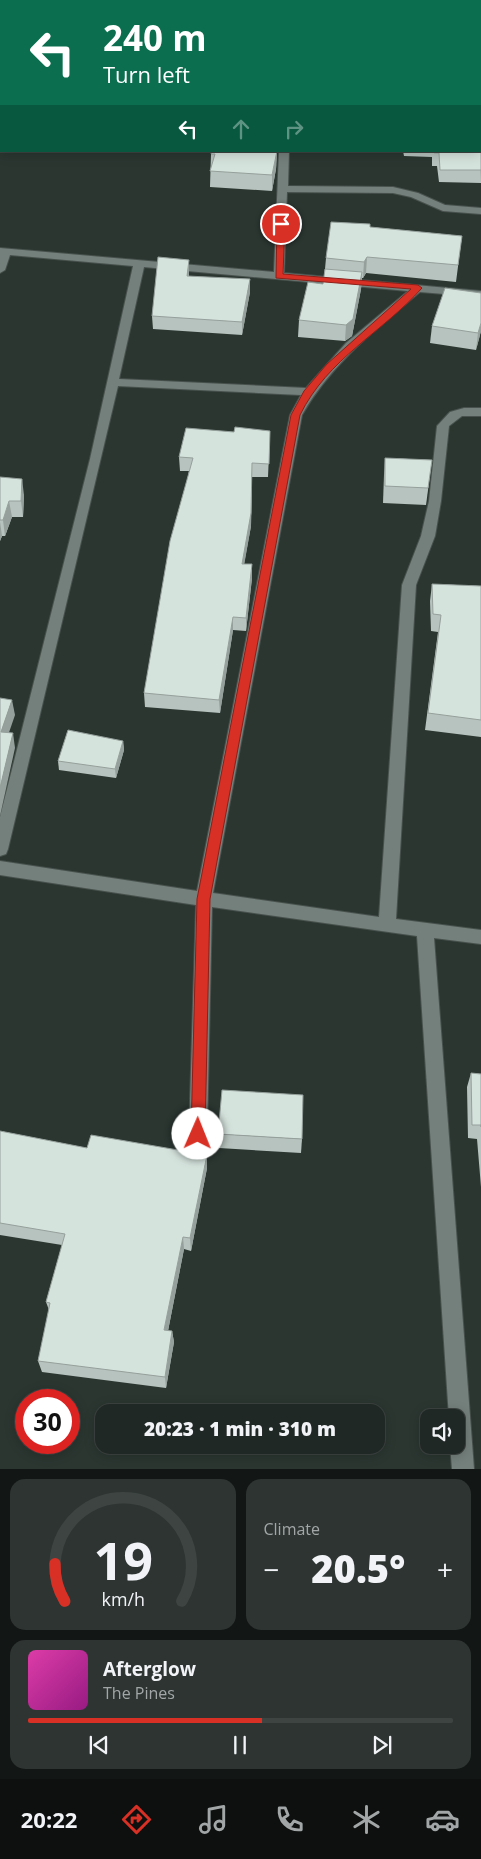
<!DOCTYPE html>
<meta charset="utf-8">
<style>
body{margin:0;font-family:"Open Sans",sans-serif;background:#2d3432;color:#f1f3f6;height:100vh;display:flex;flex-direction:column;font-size:19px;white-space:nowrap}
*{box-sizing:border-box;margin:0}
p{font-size:16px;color:#a2a6a7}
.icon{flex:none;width:28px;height:28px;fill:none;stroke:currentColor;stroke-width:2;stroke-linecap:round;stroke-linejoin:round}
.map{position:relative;height:1469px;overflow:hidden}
.sheet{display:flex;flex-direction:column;gap:10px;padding:10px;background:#121614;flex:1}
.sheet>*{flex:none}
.guide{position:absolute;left:0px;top:0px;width:481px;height:152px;box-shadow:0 2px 12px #0003,0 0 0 1px #3d4442;background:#0b6e4f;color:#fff;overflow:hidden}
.controls{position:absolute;left:420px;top:1409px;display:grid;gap:10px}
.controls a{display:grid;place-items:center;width:45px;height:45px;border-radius:10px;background:#202825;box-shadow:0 2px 12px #0003,0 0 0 1px #3d4442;font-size:25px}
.speed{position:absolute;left:15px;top:1389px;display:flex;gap:10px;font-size:25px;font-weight:700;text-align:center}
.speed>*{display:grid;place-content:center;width:65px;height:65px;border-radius:50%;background:#202825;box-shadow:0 2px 12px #0003,0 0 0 1px #3d4442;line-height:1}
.speed .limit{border:8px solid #d22;background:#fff;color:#111}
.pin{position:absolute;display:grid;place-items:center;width:42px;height:42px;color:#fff;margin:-21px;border:2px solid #fff;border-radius:50%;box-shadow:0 1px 5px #0007}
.me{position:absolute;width:55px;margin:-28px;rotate:1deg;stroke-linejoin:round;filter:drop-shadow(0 0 4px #0008)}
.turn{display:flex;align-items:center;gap:18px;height:105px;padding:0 20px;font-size:22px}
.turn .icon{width:65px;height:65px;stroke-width:2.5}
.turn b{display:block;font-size:35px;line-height:42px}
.lanes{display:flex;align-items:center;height:48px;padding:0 20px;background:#0003;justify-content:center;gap:25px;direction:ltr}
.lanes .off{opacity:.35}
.big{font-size:38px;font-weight:800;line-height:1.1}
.sheet .tile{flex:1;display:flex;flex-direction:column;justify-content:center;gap:8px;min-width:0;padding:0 18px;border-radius:15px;background:#2d3432}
.sheet .dial{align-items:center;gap:0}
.dial svg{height:130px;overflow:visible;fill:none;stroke:#3d4442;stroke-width:7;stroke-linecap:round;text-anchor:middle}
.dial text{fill:#f1f3f6;stroke:none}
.song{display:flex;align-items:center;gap:15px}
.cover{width:60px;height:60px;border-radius:8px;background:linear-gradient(135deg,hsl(320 70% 55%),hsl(310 70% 35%))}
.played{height:5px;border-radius:2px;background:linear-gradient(90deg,#d93025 55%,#3d4442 55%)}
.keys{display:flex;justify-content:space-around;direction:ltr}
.heat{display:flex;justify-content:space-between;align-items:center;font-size:28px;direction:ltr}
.sheet .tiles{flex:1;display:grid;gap:10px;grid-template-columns:1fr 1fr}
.tile:last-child{grid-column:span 2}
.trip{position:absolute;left:95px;top:1404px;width:290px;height:50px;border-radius:15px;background:#202825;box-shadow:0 2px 12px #0003,0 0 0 1px #3d4442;font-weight:800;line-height:50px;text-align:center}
.menu{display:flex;height:80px;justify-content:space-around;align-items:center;background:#0d100f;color:#a2a6a7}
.menu .icon{width:35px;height:35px}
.menu .current{color:#d93025}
.menu b{font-size:22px;color:#f1f3f6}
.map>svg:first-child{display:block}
</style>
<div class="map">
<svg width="481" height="1469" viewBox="0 0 481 1469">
<rect width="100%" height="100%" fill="#2b3631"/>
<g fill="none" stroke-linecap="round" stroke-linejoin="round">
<g stroke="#48514d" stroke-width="2">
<g id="street">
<polygon points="209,0 217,0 218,1 210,1"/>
<polygon points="315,0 323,0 324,1 316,1"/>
<polygon points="411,0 419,0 420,1 412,1"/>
<path d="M 279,151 L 289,151 L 288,186 L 393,187 L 418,193 L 445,205 L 481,208 L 481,214 L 443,211 L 411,197 L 393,193 L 287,192 L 284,273 L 481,291 L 481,297 L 420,292 C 376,329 331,364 302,415 L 213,893 L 379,917 L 402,585 L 421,536 L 429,501 L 437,426 L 450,412 L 464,408 L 481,408 L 481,416 L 462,416 L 449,426 L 441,501 L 435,536 L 416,585 L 396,919 L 481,930 L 481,944 L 434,938 L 474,1469 L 452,1469 L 450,1445 L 456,1445 L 456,1418 L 449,1418 L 417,936 L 212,907 L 207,1134 L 205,1140 L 198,1143 L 191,1140 L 189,1134 L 196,905 L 0,875 L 0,861 L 197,891 L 290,415 L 301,395 L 118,386 L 8,849 L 6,854 L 0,856 L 0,817 L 90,459 L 133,266 L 10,255 L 5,270 L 0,273 L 0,248 L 274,272 ZM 144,267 L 408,291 L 346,343 L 306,388 L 119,379 Z"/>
</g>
</g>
<use href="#street" fill="#74807c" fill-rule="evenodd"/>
</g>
<g fill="#b7c3be">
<polygon points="480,91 481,183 439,182 437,166 432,166 432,157 404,156 403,151 480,151"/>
<polygon points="277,151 276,169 272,191 210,187 211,154"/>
<polygon points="370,227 462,236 456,282 366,273 363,278 362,278 361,289 352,336 345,341 298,337 299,320 323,284 325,269 326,258"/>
<polygon points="189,273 189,276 250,292 242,335 153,329 152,316"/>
<polygon points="481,293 481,331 476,350 430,343 432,326"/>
<polygon points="270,431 268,477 252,477 251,526 244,564 252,564 252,578 246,631 233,630 220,713 145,707 144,693 189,471 180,471 179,457 234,432"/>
<polygon points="385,458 432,460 426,505 383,503 384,475"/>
<polygon points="0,477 24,495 23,517 12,517 5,536 2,536 0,541"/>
<polygon points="432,584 481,586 481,737 425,730 438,632 431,631 430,601"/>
<polygon points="123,741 124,750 116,778 59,770 58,761"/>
<polygon points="471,1073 481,1074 481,1187 477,1139 468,1138 467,1087"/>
<polygon points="0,1131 87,1148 207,1168 191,1251 184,1249 168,1331 172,1331 174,1342 166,1388 42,1372 38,1361 49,1310 46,1302 62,1245 0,1235"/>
<polygon points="218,1134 302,1139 301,1153 219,1148"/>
</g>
<g fill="#959f9b">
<polygon points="277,151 276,169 272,191 272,175"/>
<polygon points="367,257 366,273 363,278 364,262"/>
<polygon points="189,260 189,273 188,288 187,276"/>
<polygon points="362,272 361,289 352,336 345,341 346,325"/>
<polygon points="250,279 250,292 242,335 242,322"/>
<polygon points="481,323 481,331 476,350 478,333"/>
<polygon points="252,463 251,526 242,577 242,564"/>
<polygon points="22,479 24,495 23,517 21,501"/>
<polygon points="9,501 12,517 5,536 3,520"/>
<polygon points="0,522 2,536 0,541"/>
<polygon points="252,564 252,578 246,631 246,618"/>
<polygon points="233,617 233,630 220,713 219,700"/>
<polygon points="12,700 15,715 4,747 1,732"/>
<polygon points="13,733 15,748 0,816 0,788"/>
<polygon points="123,741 124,750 116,778 115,769"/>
<polygon points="207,1155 207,1168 191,1251 190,1238"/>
<polygon points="183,1237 184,1249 166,1341 164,1330"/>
<polygon points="172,1331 174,1342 166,1388 165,1377"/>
</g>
<g fill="#d5e3dd" stroke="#959f9b">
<rect x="236" y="0" width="77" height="1"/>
<rect x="480" y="91" width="1" height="31"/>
<polygon points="480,127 480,134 481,134 481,170 440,170 439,153 434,153 434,151 480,151"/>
<polygon points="212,151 277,151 272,175 210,171 215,154 211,154"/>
<polygon points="331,222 370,224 370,227 462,236 458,265 367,257 364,262 326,258"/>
<polygon points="158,257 189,260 187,276 250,279 242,322 152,316"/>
<polygon points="325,269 362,272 353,319 346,325 299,320 308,282 323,284"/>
<polygon points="445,288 481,293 481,323 478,333 432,326"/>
<polygon points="235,427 270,431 269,464 252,463 251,513 242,564 252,564 246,618 233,617 219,700 144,693 170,541 193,458 179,457 186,428 234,432"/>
<polygon points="385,458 432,460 428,488 385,486"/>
<polygon points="0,477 22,479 21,501 9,501 3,520 0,520"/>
<polygon points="432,584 481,586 481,720 428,713 441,615 433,614"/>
<polygon points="0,698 12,700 1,732 13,733 0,788"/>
<polygon points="68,730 123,741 115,769 58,761"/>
<polygon points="471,1073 481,1074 481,1127 481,1125 472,1125"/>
<polygon points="222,1090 303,1095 302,1139 218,1134"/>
<polygon points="0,1131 87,1148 91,1135 207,1155 190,1238 183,1237 164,1330 172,1331 165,1377 38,1361 50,1303 46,1302 65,1234 0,1223"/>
</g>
<path fill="#d93025" stroke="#8d1f18" d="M 281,221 L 285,224 L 283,274 L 418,285 L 422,288 C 382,333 328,358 300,415 L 210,899 L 205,1134 L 203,1139 L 198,1141 L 193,1139 L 191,1134 L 197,899 L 291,415 L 304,391 L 327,364 L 411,289 L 276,278 L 277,224 Z"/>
</svg>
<div class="controls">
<a><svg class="icon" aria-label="sound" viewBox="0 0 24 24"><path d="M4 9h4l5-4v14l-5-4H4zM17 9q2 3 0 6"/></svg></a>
</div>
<div class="speed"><div class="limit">30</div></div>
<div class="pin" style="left:281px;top:224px;background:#d93025"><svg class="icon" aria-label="arrive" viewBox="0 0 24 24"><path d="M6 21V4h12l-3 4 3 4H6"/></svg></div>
<svg class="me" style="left:198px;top:1134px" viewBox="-20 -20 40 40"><circle r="19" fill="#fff"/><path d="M0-13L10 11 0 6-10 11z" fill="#d93025"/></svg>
<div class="trip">20:23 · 1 min · 310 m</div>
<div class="guide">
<div class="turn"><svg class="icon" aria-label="left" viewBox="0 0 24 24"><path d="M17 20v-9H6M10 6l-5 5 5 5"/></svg><div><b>240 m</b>Turn left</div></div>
<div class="lanes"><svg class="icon" aria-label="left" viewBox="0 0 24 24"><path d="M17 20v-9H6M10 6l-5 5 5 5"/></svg><svg class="icon off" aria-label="ahead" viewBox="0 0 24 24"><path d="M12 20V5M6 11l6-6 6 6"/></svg><svg class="icon off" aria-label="right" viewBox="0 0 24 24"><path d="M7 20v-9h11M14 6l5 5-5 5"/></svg></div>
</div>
</div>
<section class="sheet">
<div class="tiles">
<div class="tile dial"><svg viewBox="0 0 100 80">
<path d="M14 69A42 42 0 1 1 86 69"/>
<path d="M14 69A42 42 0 0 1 8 46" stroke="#d93025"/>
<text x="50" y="56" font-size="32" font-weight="700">19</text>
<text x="50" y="72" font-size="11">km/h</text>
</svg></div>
<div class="tile"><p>Climate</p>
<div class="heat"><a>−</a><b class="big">20.5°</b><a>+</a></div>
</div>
<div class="tile">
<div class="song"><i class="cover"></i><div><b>Afterglow</b><p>The Pines</p></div></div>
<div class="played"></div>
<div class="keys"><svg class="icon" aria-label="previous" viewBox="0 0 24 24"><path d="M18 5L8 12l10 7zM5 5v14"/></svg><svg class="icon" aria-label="pause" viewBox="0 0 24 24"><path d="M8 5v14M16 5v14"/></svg><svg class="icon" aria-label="next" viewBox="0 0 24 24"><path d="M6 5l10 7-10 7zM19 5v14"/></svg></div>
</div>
</div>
</section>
<nav class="menu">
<b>20:22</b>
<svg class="icon current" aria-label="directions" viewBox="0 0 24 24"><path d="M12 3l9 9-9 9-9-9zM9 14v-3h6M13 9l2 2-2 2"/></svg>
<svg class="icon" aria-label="music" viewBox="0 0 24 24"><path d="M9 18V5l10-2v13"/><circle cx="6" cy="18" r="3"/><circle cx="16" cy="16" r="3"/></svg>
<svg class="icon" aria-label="phone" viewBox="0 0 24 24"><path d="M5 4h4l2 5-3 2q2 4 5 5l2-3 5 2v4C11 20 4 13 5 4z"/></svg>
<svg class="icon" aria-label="climate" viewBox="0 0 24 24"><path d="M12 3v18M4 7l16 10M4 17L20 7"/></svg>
<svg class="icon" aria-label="car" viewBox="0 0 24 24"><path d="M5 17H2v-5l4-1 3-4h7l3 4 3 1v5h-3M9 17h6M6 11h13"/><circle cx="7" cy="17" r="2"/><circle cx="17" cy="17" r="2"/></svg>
</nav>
